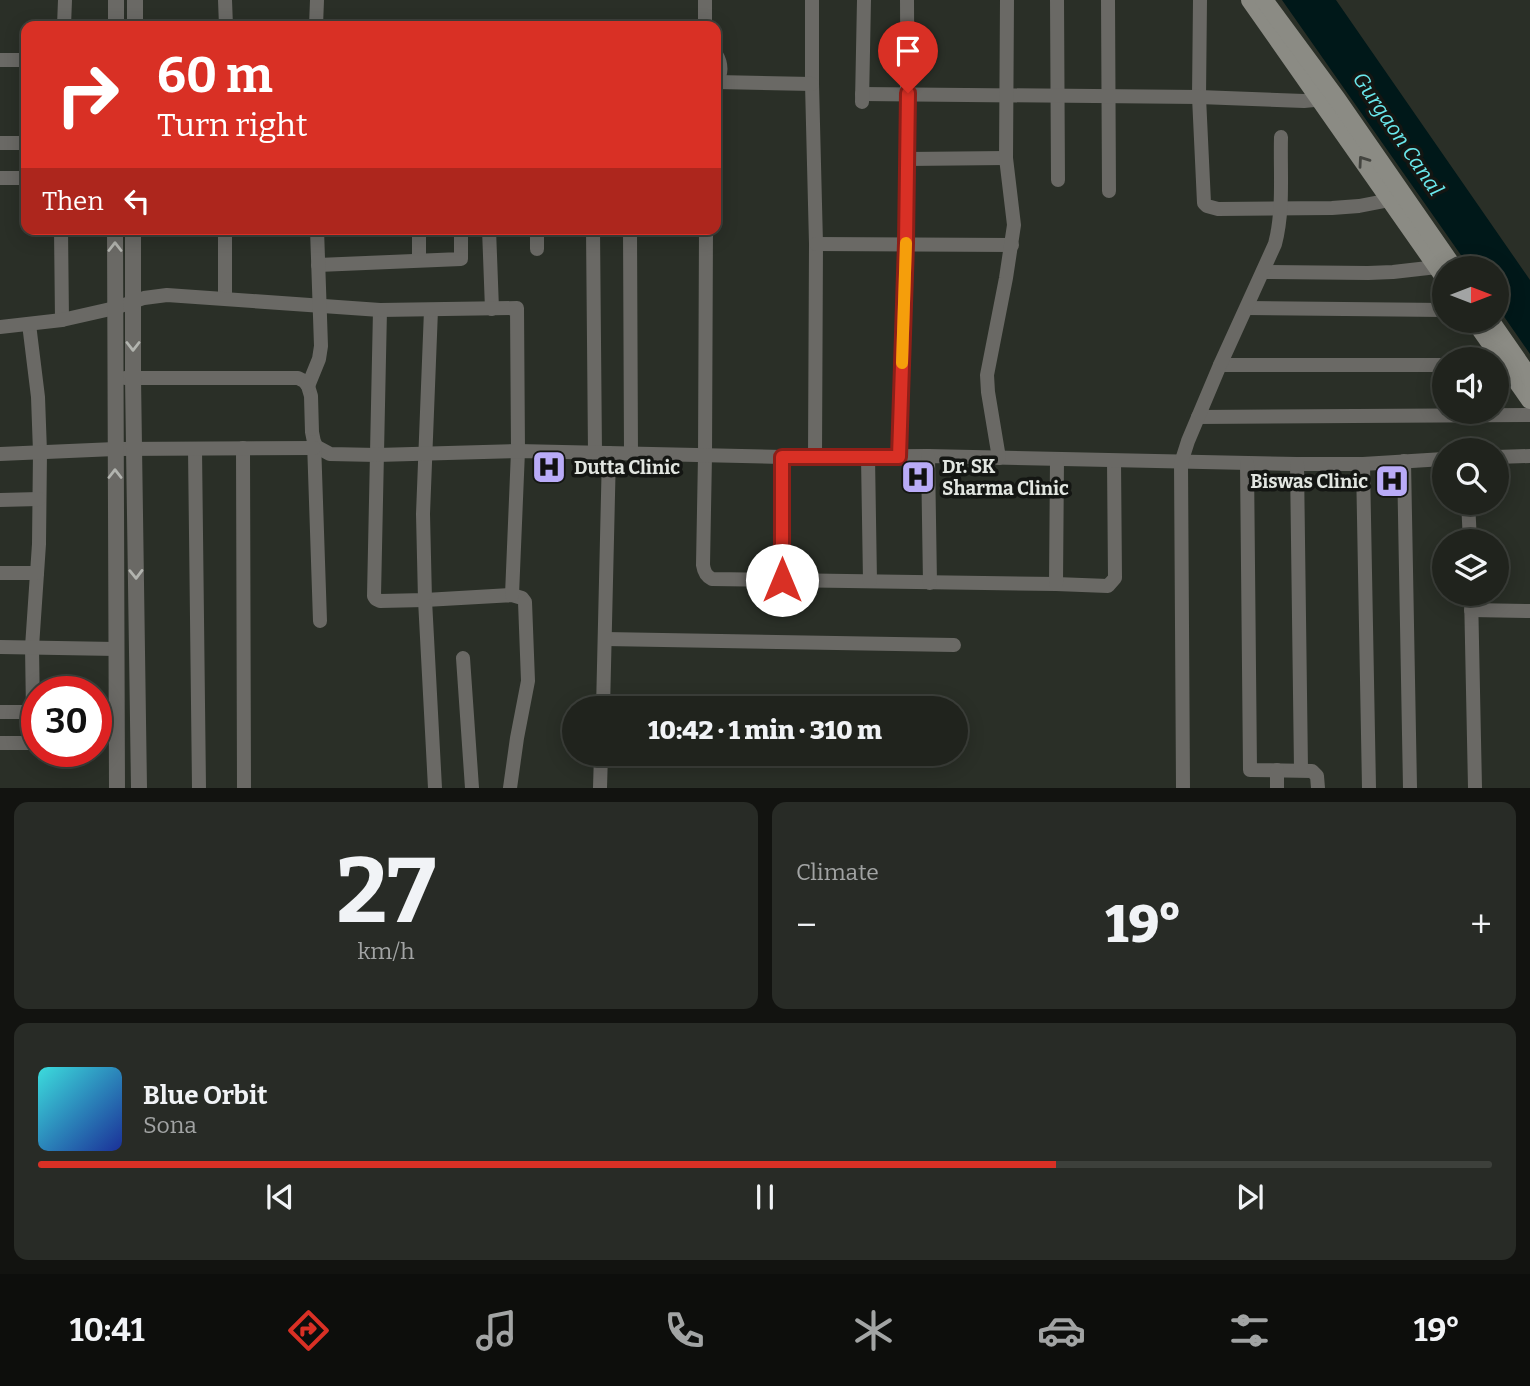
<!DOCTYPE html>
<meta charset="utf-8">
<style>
body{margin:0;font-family:Bitter,serif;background:#282b26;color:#f1f3f6;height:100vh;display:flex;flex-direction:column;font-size:26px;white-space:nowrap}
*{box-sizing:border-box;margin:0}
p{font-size:23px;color:#a2a4a4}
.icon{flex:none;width:38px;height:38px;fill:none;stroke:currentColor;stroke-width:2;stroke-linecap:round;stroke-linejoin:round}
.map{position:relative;height:788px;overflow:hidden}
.sheet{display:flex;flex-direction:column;gap:14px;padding:14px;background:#121310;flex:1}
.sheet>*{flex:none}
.banner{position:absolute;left:21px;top:21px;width:700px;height:214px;border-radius:14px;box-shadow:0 4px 18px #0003,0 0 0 2px #3d403b;background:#d93025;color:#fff;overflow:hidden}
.needle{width:46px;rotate:90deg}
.controls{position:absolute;left:1432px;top:256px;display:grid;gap:14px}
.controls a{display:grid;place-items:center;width:77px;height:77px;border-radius:50%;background:#20231d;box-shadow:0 4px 18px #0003,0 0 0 2px #3d403b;font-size:35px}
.speed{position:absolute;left:21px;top:676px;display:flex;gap:14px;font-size:35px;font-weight:700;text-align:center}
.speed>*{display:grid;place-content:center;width:91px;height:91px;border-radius:50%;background:#20231d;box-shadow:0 4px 18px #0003,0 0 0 2px #3d403b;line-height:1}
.speed .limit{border:10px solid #d22;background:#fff;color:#111}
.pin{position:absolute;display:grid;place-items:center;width:60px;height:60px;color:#fff;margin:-72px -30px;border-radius:50% 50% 50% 0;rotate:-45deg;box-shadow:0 0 7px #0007}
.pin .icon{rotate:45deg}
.me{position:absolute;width:77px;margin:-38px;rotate:0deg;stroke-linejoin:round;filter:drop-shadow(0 0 5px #0008)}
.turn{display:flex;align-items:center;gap:24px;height:147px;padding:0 21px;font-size:32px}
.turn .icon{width:91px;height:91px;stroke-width:2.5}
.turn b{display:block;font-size:49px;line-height:60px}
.then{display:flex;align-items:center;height:66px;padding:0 21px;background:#0003;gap:14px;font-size:26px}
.big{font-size:52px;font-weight:800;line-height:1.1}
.sheet .widget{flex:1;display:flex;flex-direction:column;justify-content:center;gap:10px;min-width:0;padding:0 24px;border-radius:14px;background:#282b26}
.sheet .dial{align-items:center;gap:0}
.dial b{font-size:91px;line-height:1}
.song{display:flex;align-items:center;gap:21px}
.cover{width:84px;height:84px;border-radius:10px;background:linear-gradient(135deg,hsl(180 70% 55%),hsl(230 70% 35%))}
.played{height:7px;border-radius:4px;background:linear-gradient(90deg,#d93025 70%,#3d403b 70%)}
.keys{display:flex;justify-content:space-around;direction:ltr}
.heat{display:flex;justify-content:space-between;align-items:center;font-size:38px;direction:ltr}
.sheet .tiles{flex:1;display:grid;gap:14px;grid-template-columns:1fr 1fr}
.widget:last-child{grid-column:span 2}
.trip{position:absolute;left:562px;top:696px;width:406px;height:70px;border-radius:35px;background:#20231d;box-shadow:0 4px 18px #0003,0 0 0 2px #3d403b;font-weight:800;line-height:70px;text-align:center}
.dock{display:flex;height:112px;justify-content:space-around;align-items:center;background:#0d0e0c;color:#a2a4a4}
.dock .icon{width:49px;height:49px}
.dock .on{color:#d93025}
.dock b{font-size:32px;color:#f1f3f6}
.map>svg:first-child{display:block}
</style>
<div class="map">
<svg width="1530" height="788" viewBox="0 0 1530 788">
<rect width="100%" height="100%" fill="#2a2f27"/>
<polygon fill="#001819" points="1282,0 1336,0 1530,280 1530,354 1496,305 1496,268 1470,268"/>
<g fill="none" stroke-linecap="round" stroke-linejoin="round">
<g stroke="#6a6965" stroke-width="14">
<polyline points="225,0 226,26"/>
<polyline points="705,0 705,26"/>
<polyline points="812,0 812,84 816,244 815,456"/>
<polyline points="1057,0 1058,180"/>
<polyline points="1108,0 1109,191"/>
<polyline points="1200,0 1199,97 1204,203 1207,206 1218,209 1332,208 1359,206 1390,200"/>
<polyline points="64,26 65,0"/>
<polyline points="316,26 317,0"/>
<path d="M 716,54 C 722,64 722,73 716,83"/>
<polyline points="0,60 26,60"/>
<polyline points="717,82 812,84"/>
<polyline points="862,94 1199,97 1304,101 1314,100 1325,91"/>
<polyline points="862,102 864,0"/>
<polyline points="0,143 26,143"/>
<polyline points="907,159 1006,158"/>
<polyline points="0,178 26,178"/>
<polyline points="61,229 62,320"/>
<polyline points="225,229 225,298"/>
<polyline points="489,229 492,309"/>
<polyline points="593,229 595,453"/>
<polyline points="630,229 631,454"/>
<path d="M 706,229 L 705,456 L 703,565 C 704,572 706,576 712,579 L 1056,584 L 1108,586 L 1115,578 L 1114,461"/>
<polyline points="816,244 1012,245"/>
<polyline points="537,249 537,229"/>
<polyline points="419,260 419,229"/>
<polyline points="318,265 461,259 461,229"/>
<polyline points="1263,272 1368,273 1393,272 1437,267"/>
<polyline points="1247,308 1444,310"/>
<polyline points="380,310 374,596 376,599 380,601 425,600 512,595 522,598 525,602 528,681 517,738 510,788"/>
<polyline points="431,310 423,514 425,600 435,788"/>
<polyline points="29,324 38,397 40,452 39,544 32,647 33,712"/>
<polyline points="0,327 62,320 115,308 144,298 167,295 380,310 517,308 518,451 512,595"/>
<polyline points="1220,365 1444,365"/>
<polyline points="125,378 298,378 304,381 308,386 311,396 312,432 314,442 317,447 330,454 377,455 518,451 782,457 928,456 1297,464 1363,464 1444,459"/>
<polyline points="308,386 319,359 321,346 317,229"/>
<polyline points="1198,417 1530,415"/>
<polyline points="314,442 320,621"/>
<polyline points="243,448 244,788"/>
<polyline points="195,449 199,788"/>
<polyline points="0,454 115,449 314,448"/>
<polyline points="928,456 930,583"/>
<polyline points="868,457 870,581"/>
<path d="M 899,457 C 904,304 908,152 907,0"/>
<polyline points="1496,457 1530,456"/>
<polyline points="999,458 988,392 987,375 1006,278 1014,225 1006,158 1007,0"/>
<polyline points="1404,461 1410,788"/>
<polyline points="1247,463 1250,770 1312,771 1317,776 1318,788"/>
<polyline points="1297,464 1301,770"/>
<polyline points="1363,464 1369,788"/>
<polyline points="0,500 39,499"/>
<polyline points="1468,502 1470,541"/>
<polyline points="0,573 37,573"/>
<polyline points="782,580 782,457"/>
<polyline points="1056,584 1057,460"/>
<polyline points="1471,593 1475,788"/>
<polyline points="1471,610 1530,611"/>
<polyline points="605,639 954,645"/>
<polyline points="0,647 116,649"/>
<polyline points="463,658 472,788"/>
<polyline points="603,709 609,453"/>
<polyline points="0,712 37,712"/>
<polyline points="0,743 37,743"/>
<polyline points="1277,770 1277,788"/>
<polyline points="600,788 601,754"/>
<path d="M 1183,788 L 1181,463 L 1188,441 L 1220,365 L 1275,244 C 1284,210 1280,172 1281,137"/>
</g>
<g stroke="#6a6965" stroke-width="16">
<polyline points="116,26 116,0"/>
<polyline points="135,26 135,0"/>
<polyline points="115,229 117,788"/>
<polyline points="133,229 133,378 139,788"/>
</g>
<g stroke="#8b8b84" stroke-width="18">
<polyline points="1250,0 1444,277"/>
<polyline points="1264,0 1337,99 1454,268"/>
<polyline points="1474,320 1530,400"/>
<polyline points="1490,320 1530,378"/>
</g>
</g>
<defs><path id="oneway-chevron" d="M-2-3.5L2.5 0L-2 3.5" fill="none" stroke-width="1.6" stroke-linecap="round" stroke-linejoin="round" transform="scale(1.75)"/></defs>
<use stroke="#444540" href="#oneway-chevron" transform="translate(1363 161) rotate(-125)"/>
<g stroke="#b2b4af">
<use href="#oneway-chevron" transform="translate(115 247) rotate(-90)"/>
<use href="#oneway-chevron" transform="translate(133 346) rotate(90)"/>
<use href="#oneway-chevron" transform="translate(115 474) rotate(-90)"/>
<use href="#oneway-chevron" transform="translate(136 574) rotate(89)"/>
</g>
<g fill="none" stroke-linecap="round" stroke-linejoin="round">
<g stroke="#8d1f18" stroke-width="18">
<polyline id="route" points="782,580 782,457 899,457 906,243 908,93"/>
</g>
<use href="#route" stroke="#d93025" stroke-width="12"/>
<polyline stroke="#f59e0b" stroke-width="12" points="902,363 906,243"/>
</g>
<defs>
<g id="hospital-square" transform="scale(1.75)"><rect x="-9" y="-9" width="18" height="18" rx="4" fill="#b9abf7" stroke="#141613"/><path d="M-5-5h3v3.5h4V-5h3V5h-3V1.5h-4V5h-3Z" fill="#111"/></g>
</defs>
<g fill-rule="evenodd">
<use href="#hospital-square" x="549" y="467"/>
<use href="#hospital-square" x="918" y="477"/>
<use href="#hospital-square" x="1392" y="481"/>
</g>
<g text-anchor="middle" stroke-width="7" stroke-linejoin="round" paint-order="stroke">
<g font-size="19" font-weight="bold" fill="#e2e6e1" stroke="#141613" text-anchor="start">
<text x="942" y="473">Dr. SK<tspan x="942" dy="22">Sharma Clinic</tspan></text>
<text x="574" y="474">Dutta Clinic</text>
<text x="1368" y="488" text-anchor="end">Biswas Clinic</text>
</g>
<g font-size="21" font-style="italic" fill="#6ae8ec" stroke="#141613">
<text transform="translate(1398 134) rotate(56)" y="7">Gurgaon Canal</text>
</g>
</g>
</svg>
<div class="controls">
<a><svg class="needle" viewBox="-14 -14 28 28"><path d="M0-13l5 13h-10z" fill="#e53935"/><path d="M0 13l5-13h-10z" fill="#a2a4a4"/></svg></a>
<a><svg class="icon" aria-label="sound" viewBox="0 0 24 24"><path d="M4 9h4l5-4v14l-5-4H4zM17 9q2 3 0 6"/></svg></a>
<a><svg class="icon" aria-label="search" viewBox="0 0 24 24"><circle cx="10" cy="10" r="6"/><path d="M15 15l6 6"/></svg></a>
<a><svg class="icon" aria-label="layers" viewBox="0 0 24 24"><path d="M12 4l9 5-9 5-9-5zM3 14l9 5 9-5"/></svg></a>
</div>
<div class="speed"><div class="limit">30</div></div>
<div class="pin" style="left:908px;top:93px;background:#d93025"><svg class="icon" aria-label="arrive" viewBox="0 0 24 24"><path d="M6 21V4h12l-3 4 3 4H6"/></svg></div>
<svg class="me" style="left:782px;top:580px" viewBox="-20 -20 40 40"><circle r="19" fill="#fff"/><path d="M0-13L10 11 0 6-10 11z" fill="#d93025"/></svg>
<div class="trip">10:42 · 1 min · 310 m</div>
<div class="banner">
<div class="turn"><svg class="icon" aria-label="right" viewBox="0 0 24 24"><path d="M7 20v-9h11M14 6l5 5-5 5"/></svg><div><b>60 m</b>Turn right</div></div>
<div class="then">Then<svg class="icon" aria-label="left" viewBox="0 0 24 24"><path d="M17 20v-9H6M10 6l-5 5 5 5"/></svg></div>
</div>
</div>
<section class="sheet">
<div class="tiles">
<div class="widget dial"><b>27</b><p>km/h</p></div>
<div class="widget"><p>Climate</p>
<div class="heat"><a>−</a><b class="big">19°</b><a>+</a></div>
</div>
<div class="widget">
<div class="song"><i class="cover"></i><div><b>Blue Orbit</b><p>Sona</p></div></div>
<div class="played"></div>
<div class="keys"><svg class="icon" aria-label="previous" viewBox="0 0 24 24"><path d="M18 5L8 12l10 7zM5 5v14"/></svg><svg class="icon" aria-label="pause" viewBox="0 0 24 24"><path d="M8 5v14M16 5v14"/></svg><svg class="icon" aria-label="next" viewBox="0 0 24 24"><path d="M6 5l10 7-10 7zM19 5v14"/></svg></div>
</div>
</div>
</section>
<nav class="dock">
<b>10:41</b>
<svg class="icon on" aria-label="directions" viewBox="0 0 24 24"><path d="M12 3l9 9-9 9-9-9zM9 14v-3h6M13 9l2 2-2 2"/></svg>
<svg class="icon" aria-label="music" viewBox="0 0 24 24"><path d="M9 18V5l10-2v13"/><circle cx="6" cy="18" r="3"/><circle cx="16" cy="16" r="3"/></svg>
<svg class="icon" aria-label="phone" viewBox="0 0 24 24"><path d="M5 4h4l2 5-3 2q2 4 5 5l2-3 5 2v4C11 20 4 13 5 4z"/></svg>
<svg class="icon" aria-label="climate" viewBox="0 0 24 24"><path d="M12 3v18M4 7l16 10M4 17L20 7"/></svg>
<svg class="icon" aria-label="car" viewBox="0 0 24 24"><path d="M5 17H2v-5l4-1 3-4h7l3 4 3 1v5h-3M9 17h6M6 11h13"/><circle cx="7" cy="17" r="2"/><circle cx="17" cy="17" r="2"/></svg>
<svg class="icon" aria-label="filters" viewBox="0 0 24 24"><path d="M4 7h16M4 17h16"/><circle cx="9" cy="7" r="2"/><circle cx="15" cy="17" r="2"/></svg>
<b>19°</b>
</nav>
